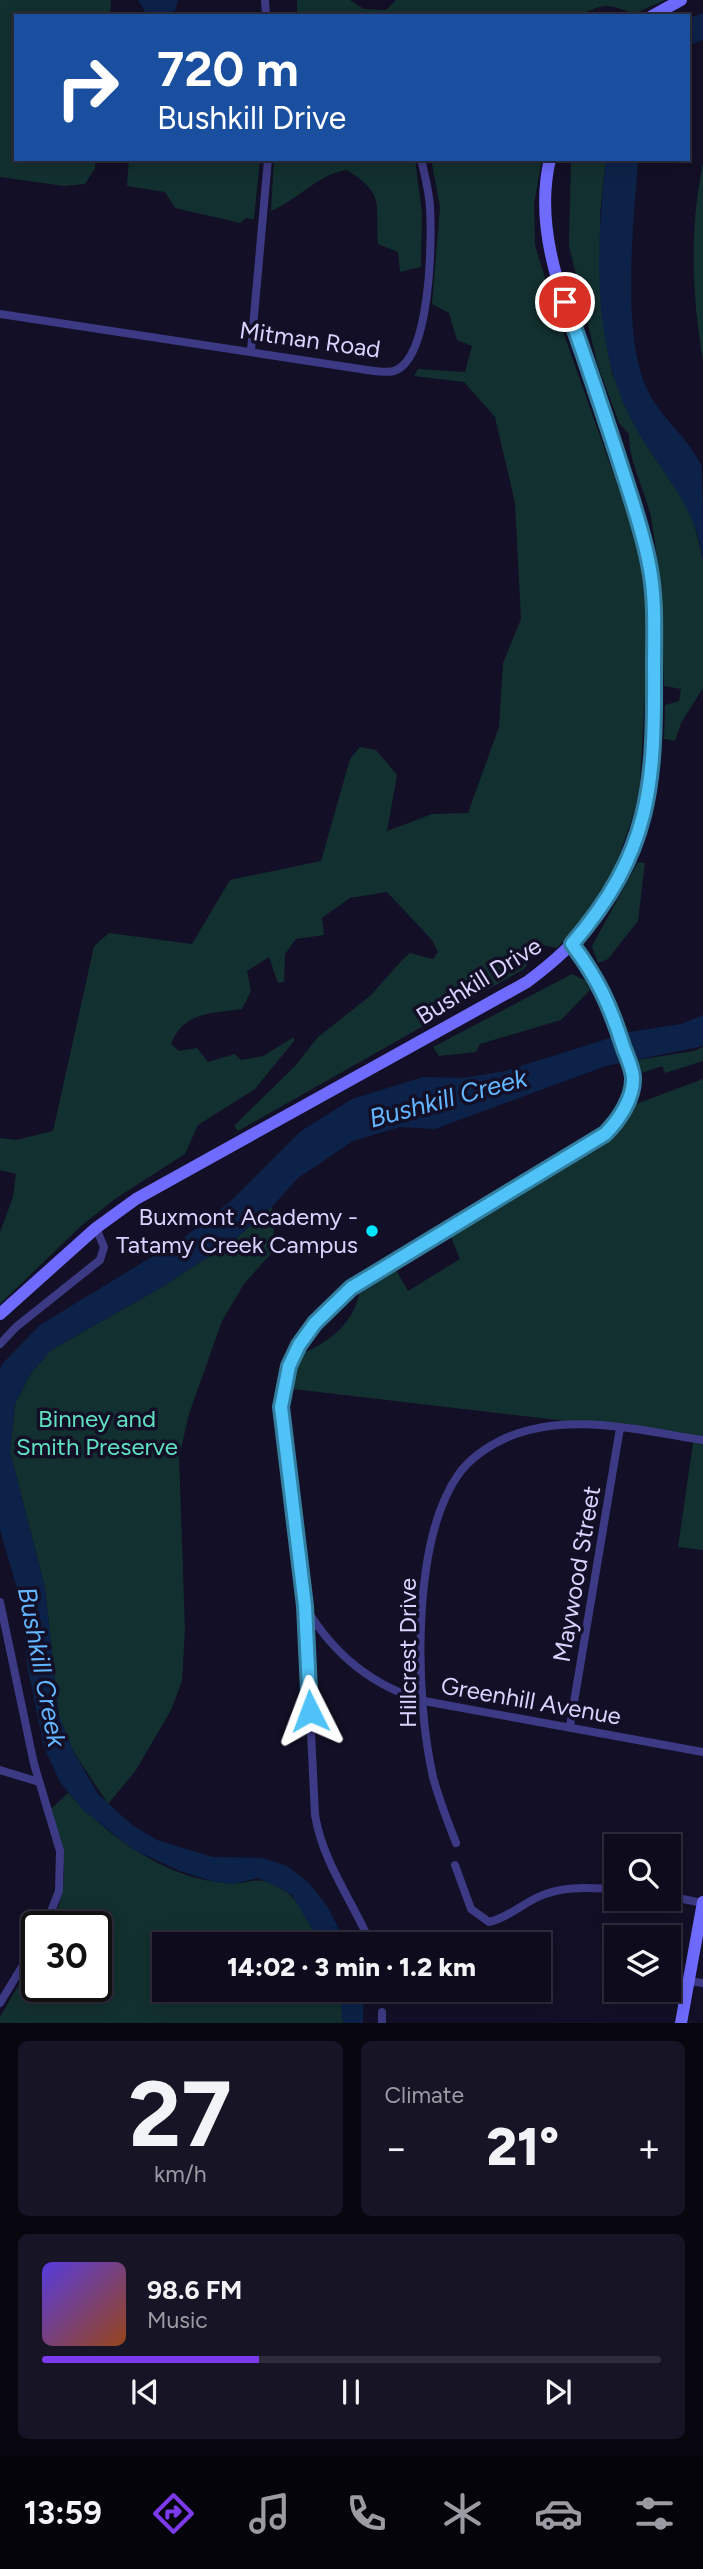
<!DOCTYPE html>
<meta charset="utf-8">
<style>
body{margin:0;font-family:Figtree,sans-serif;background:#171425;color:#f1f3f6;height:100vh;display:flex;flex-direction:column;font-size:26px;white-space:nowrap}
*{box-sizing:border-box;margin:0}
p{font-size:23px;color:#9b9ba3}
.icon{flex:none;width:38px;height:38px;fill:none;stroke:currentColor;stroke-width:2;stroke-linecap:round;stroke-linejoin:round}
.map{position:relative;height:2023px;overflow:hidden}
.side{display:flex;flex-direction:column;gap:18px;padding:18px;background:#08060f;flex:1}
.side>*{flex:none}
.banner{position:absolute;left:14px;top:14px;width:676px;height:147px;border-radius:0px;box-shadow:0 4px 18px #0003,0 0 0 2px #2e2b3b;background:#1a4fa0;color:#fff;overflow:hidden}
.fabs{position:absolute;left:604px;top:1834px;display:grid;gap:14px}
.fabs a{display:grid;place-items:center;width:77px;height:77px;border-radius:0px;background:#0e0b1c;box-shadow:0 4px 18px #0003,0 0 0 2px #2e2b3b;font-size:35px}
.speed{position:absolute;left:21px;top:1911px;display:flex;gap:14px;font-size:35px;font-weight:700;text-align:center}
.speed>*{display:grid;place-content:center;width:91px;height:91px;border-radius:50%;background:#0e0b1c;box-shadow:0 4px 18px #0003,0 0 0 2px #2e2b3b;line-height:1}
.speed .limit{border:4px solid #111;border-radius:10px;background:#fff;color:#111}
.pin{position:absolute;display:grid;place-items:center;width:60px;height:60px;color:#fff;margin:-30px;border:4px solid #fff;border-radius:50%;box-shadow:0 2px 7px #0007}
.me{position:absolute;width:77px;margin:-38px;rotate:357deg;stroke-linejoin:round;filter:drop-shadow(0 0 5px #0008)}
.turn{display:flex;align-items:center;gap:24px;height:147px;padding:0 28px;font-size:32px}
.turn .icon{width:91px;height:91px;stroke-width:2.5}
.turn b{display:block;font-size:49px;line-height:60px}
.big{font-size:52px;font-weight:800;line-height:1.1}
.side .widget{flex:1;display:flex;flex-direction:column;justify-content:center;gap:10px;min-width:0;padding:0 24px;border-radius:10px;background:#171425}
.side .dial{align-items:center;gap:0}
.dial b{font-size:91px;line-height:1}
.song{display:flex;align-items:center;gap:21px}
.cover{width:84px;height:84px;border-radius:10px;background:linear-gradient(135deg,hsl(250 70% 55%),hsl(20 70% 35%))}
.played{height:7px;border-radius:4px;background:linear-gradient(90deg,#7c3aed 35%,#2e2b3b 35%)}
.keys{display:flex;justify-content:space-around;direction:ltr}
.heat{display:flex;justify-content:space-between;align-items:center;font-size:38px;direction:ltr}
.side .tiles{flex:1;display:grid;gap:18px;grid-template-columns:1fr 1fr}
.widget:last-child{grid-column:span 2}
.trip{position:absolute;left:152px;top:1932px;width:399px;height:70px;border-radius:0px;background:#0e0b1c;box-shadow:0 4px 18px #0003,0 0 0 2px #2e2b3b;font-weight:800;line-height:70px;text-align:center}
.tab-bar{display:flex;height:112px;justify-content:space-around;align-items:center;background:#06040b;color:#9b9ba3}
.tab-bar .icon{width:49px;height:49px}
.tab-bar .on{color:#7c3aed}
.tab-bar b{font-size:32px;color:#f1f3f6}
.map>svg:first-child{display:block}
</style>
<div class="map">
<svg width="703" height="2023" viewBox="0 0 703 2023">
<rect width="100%" height="100%" fill="#130f26"/>
<g fill="#12302f">
<polygon points="0,0 111,0 110,16 16,16 16,159 96,159 95,168 85,184 64,186 0,177"/>
<path d="M 297,0 L 350,0 L 364,9 L 386,10 L 396,0 L 665,0 L 634,14 C 608,3 604,3 579,16 L 297,16 Z"/>
<polygon points="129,159 260,159 254,219 246,218 240,223 175,208 165,192 127,186"/>
<path d="M 274,159 L 415,159 L 422,214 L 421,267 L 400,272 L 398,252 L 378,244 C 375,203 386,195 347,170 C 318,174 298,200 271,211 Z"/>
<path d="M 431,159 L 542,159 L 534,204 L 535,245 L 550,295 L 643,557 L 648,645 L 639,799 L 615,868 L 581,921 L 557,948 L 541,945 L 524,969 L 238,1131 L 234,1126 L 295,1066 L 318,1037 L 370,996 L 404,958 L 410,953 L 433,959 L 438,952 L 432,940 L 387,892 L 350,898 L 322,918 L 324,935 L 296,939 L 285,954 L 284,982 L 278,983 L 269,957 L 247,971 L 251,991 L 242,1009 C 211,1014 184,1011 171,1044 L 179,1051 L 197,1048 L 208,1062 L 235,1054 L 241,1060 L 263,1056 L 294,1037 L 294,1041 L 255,1089 L 198,1125 L 185,1154 L 115,1199 L 81,1226 L 0,1304 L 0,1232 L 13,1197 L 16,1174 L 0,1170 L 0,1138 L 16,1140 L 53,1131 L 94,946 L 109,933 L 192,944 L 230,880 L 321,861 L 350,759 L 360,747 L 376,750 L 397,775 L 387,831 L 432,814 L 468,813 L 499,727 L 503,663 L 521,619 L 515,503 L 495,417 L 464,382 L 414,376 L 418,369 L 465,372 L 472,346 L 457,340 L 449,313 L 432,304 L 440,207 Z"/>
<path d="M 606,159 L 600,213 L 601,292 L 612,373 L 627,410 L 643,440 L 691,511 L 703,560 L 703,688 L 681,723 L 675,741 L 664,739 L 665,705 L 679,701 L 681,689 L 664,686 C 661,631 661,577 652,523 C 647,492 629,466 629,434 L 619,423 L 598,366 L 569,246 L 571,160 Z"/>
<path d="M 703,163 L 703,362 C 692,295 689,230 703,163 Z"/>
<polygon points="638,862 645,863 638,921 608,959 598,963 592,946"/>
<polygon points="572,974 585,980 590,990 561,1020 480,1044 476,1052 439,1056 433,1047"/>
<polygon points="703,1047 703,1061 665,1073 662,1066 642,1073 637,1060 694,1051"/>
<path d="M 703,1079 L 703,1550 L 678,1547 L 694,1436 L 293,1389 L 292,1378 L 301,1354 C 331,1341 353,1324 360,1291 L 396,1270 L 408,1291 L 460,1259 L 450,1235 L 606,1139 L 631,1106 Z"/>
<polygon points="272,1207 275,1249 244,1284 222,1321 189,1414 179,1457 185,1628 182,1681 171,1710 136,1770 108,1804 73,1751 59,1716 45,1588 10,1451 15,1404 31,1373 51,1350 162,1287 234,1240"/>
<path d="M 68,1793 C 108,1836 163,1877 224,1883 C 252,1886 255,1871 285,1891 C 301,1901 311,1928 321,1944 L 164,1944 L 164,1990 L 340,1990 L 343,2023 L 0,2023 L 0,2017 L 37,1953 L 37,1986 L 96,1986 L 96,1927 L 51,1927 C 71,1880 65,1856 51,1809 Z"/>
</g>
<g fill="#0c2248">
<polygon points="138,0 178,0 175,11 161,16 146,13"/>
<polygon points="703,13 703,40 688,46 688,19"/>
<path d="M 606,159 L 638,159 C 634,224 621,327 646,387 C 659,417 687,436 701,465 C 703,479 703,541 703,560 C 694,496 653,467 627,411 C 591,333 597,242 606,159 Z"/>
<polygon points="703,1015 703,1046 606,1066 435,1129 400,1127 353,1141 298,1178 272,1207 234,1240 162,1287 51,1350 31,1373 15,1404 10,1451 45,1588 59,1716 73,1751 98,1794 132,1825 157,1840 213,1857 263,1858 287,1866 309,1883 327,1906 347,1944 321,1944 292,1895 284,1890 258,1878 233,1884 214,1882 180,1871 134,1850 83,1810 60,1782 44,1747 28,1670 19,1595 0,1530 0,1369 3,1363 40,1325 186,1236 233,1199 301,1131 352,1099 423,1077 463,1078 505,1071 629,1032 681,1024"/>
<polygon points="340,1990 364,1990 363,2023 343,2023"/>
</g>
<g fill="none" stroke-linecap="round" stroke-linejoin="round">
<g stroke="#3d3a85" stroke-width="8">
<polyline points="265,0 266,16"/>
<path d="M 0,314 L 367,370 C 375,371 386,373 394,371 C 431,359 432,240 430,207 C 429,191 425,175 421,159"/>
<polyline points="251,350 268,159"/>
<polyline points="0,1344 16,1327 100,1260 104,1247 96,1228"/>
<polyline points="0,1602 34,1764 60,1851 59,1891 45,1927"/>
<path d="M 306,1608 C 334,1655 372,1686 424,1701 L 703,1752"/>
<polyline points="570,1726 620,1428"/>
<polyline points="0,1770 39,1782"/>
<path d="M 456,1843 C 448,1822 439,1800 433,1777 C 415,1698 411,1543 458,1475 C 470,1458 490,1445 508,1437 C 568,1411 642,1431 703,1440"/>
<path d="M 455,1865 L 471,1909 L 489,1922 C 507,1918 521,1905 538,1897 C 564,1885 589,1888 616,1889"/>
<polyline points="668,1896 703,1903"/>
<path d="M 371,1944 C 352,1900 323,1863 315,1815 L 305,1606 L 281,1407 L 289,1366 L 315,1323 L 350,1288 L 595,1140 L 613,1126 L 624,1108 L 633,1076 L 609,1001 L 572,944"/>
<polyline points="688,1981 703,1983"/>
<polyline points="0,2003 37,1942"/>
<polyline points="382,2012 382,2023"/>
</g>
<g stroke="#6f6bff" stroke-width="12">
<polyline points="652,16 681,0"/>
<path d="M 0,1314 L 96,1228 L 136,1199 L 527,982 C 642,897 655,810 654,676 C 654,638 656,598 649,560 C 637,502 614,445 595,389 C 571,315 531,239 550,159"/>
<polyline points="681,2023 703,1902"/>
</g>
</g>
<g fill="none" stroke-linecap="round" stroke-linejoin="round">
<g stroke="#337fa1" stroke-width="18">
<path id="route" d="M 310,1711 L 305,1606 L 281,1407 L 289,1366 L 299,1345 L 315,1323 L 351,1288 L 605,1134 C 619,1120 634,1098 633,1077 C 632,1067 626,1055 623,1046 C 610,1005 598,979 572,944 C 651,852 655,785 654,669 C 654,634 656,598 649,564 C 642,527 629,492 618,457 C 601,405 584,353 565,302"/>
</g>
<use href="#route" stroke="#4fc3f7" stroke-width="12"/>
</g>
<circle fill="#00e5ff" stroke="#130f26" stroke-width="2.5" cx="372" cy="1231" r="7"/>
<g text-anchor="middle" stroke-width="7" stroke-linejoin="round" paint-order="stroke">
<g font-size="24" fill="#d9d4ff" stroke="#130f26">
<text transform="translate(310 340) rotate(8)" y="8">Mitman Road</text>
<text transform="translate(479 981) rotate(-32)" y="8">Bushkill Drive</text>
<text transform="translate(577 1574) rotate(-80)" y="8">Maywood Street</text>
<text transform="translate(408 1653) rotate(-90)" y="8">Hillcrest Drive</text>
<text transform="translate(531 1701) rotate(10)" y="8">Greenhill Avenue</text>
</g>
<g font-size="24" fill="#d9d4ff" stroke="#130f26" text-anchor="end">
<text x="358" y="1225">Buxmont Academy -<tspan x="358" dy="28">Tatamy Creek Campus</tspan></text>
</g>
<g font-size="24" fill="#5fe0c0" stroke="#130f26">
<text x="97" y="1427">Binney and<tspan x="97" dy="28">Smith Preserve</tspan></text>
</g>
<g font-size="26" font-style="italic" fill="#62b6ff" stroke="#130f26">
<text transform="translate(448 1098) rotate(-15)" y="9">Bushkill Creek</text>
<text transform="translate(42 1667) rotate(79)" y="9">Bushkill Creek</text>
</g>
</g>
</svg>
<div class="fabs">
<a><svg class="icon" aria-label="search" viewBox="0 0 24 24"><circle cx="10" cy="10" r="6"/><path d="M15 15l6 6"/></svg></a>
<a><svg class="icon" aria-label="layers" viewBox="0 0 24 24"><path d="M12 4l9 5-9 5-9-5zM3 14l9 5 9-5"/></svg></a>
</div>
<div class="speed"><div class="limit">30</div></div>
<div class="pin" style="left:565px;top:302px;background:#d93025"><svg class="icon" aria-label="arrive" viewBox="0 0 24 24"><path d="M6 21V4h12l-3 4 3 4H6"/></svg></div>
<svg class="me" style="left:310px;top:1711px" viewBox="-20 -20 40 40"><path d="M0-17L14 15 0 8-14 15z" fill="#4fc3f7" stroke="#fff" stroke-width="4"/></svg>
<div class="trip">14:02 · 3 min · 1.2 km</div>
<div class="banner">
<div class="turn"><svg class="icon" aria-label="right" viewBox="0 0 24 24"><path d="M7 20v-9h11M14 6l5 5-5 5"/></svg><div><b>720 m</b>Bushkill Drive</div></div>
</div>
</div>
<section class="side">
<div class="tiles">
<div class="widget dial"><b>27</b><p>km/h</p></div>
<div class="widget"><p>Climate</p>
<div class="heat"><a>−</a><b class="big">21°</b><a>+</a></div>
</div>
<div class="widget">
<div class="song"><i class="cover"></i><div><b>98.6 FM</b><p>Music</p></div></div>
<div class="played"></div>
<div class="keys"><svg class="icon" aria-label="previous" viewBox="0 0 24 24"><path d="M18 5L8 12l10 7zM5 5v14"/></svg><svg class="icon" aria-label="pause" viewBox="0 0 24 24"><path d="M8 5v14M16 5v14"/></svg><svg class="icon" aria-label="next" viewBox="0 0 24 24"><path d="M6 5l10 7-10 7zM19 5v14"/></svg></div>
</div>
</div>
</section>
<nav class="tab-bar">
<b>13:59</b>
<svg class="icon on" aria-label="directions" viewBox="0 0 24 24"><path d="M12 3l9 9-9 9-9-9zM9 14v-3h6M13 9l2 2-2 2"/></svg>
<svg class="icon" aria-label="music" viewBox="0 0 24 24"><path d="M9 18V5l10-2v13"/><circle cx="6" cy="18" r="3"/><circle cx="16" cy="16" r="3"/></svg>
<svg class="icon" aria-label="phone" viewBox="0 0 24 24"><path d="M5 4h4l2 5-3 2q2 4 5 5l2-3 5 2v4C11 20 4 13 5 4z"/></svg>
<svg class="icon" aria-label="climate" viewBox="0 0 24 24"><path d="M12 3v18M4 7l16 10M4 17L20 7"/></svg>
<svg class="icon" aria-label="car" viewBox="0 0 24 24"><path d="M5 17H2v-5l4-1 3-4h7l3 4 3 1v5h-3M9 17h6M6 11h13"/><circle cx="7" cy="17" r="2"/><circle cx="17" cy="17" r="2"/></svg>
<svg class="icon" aria-label="filters" viewBox="0 0 24 24"><path d="M4 7h16M4 17h16"/><circle cx="9" cy="7" r="2"/><circle cx="15" cy="17" r="2"/></svg>
</nav>
